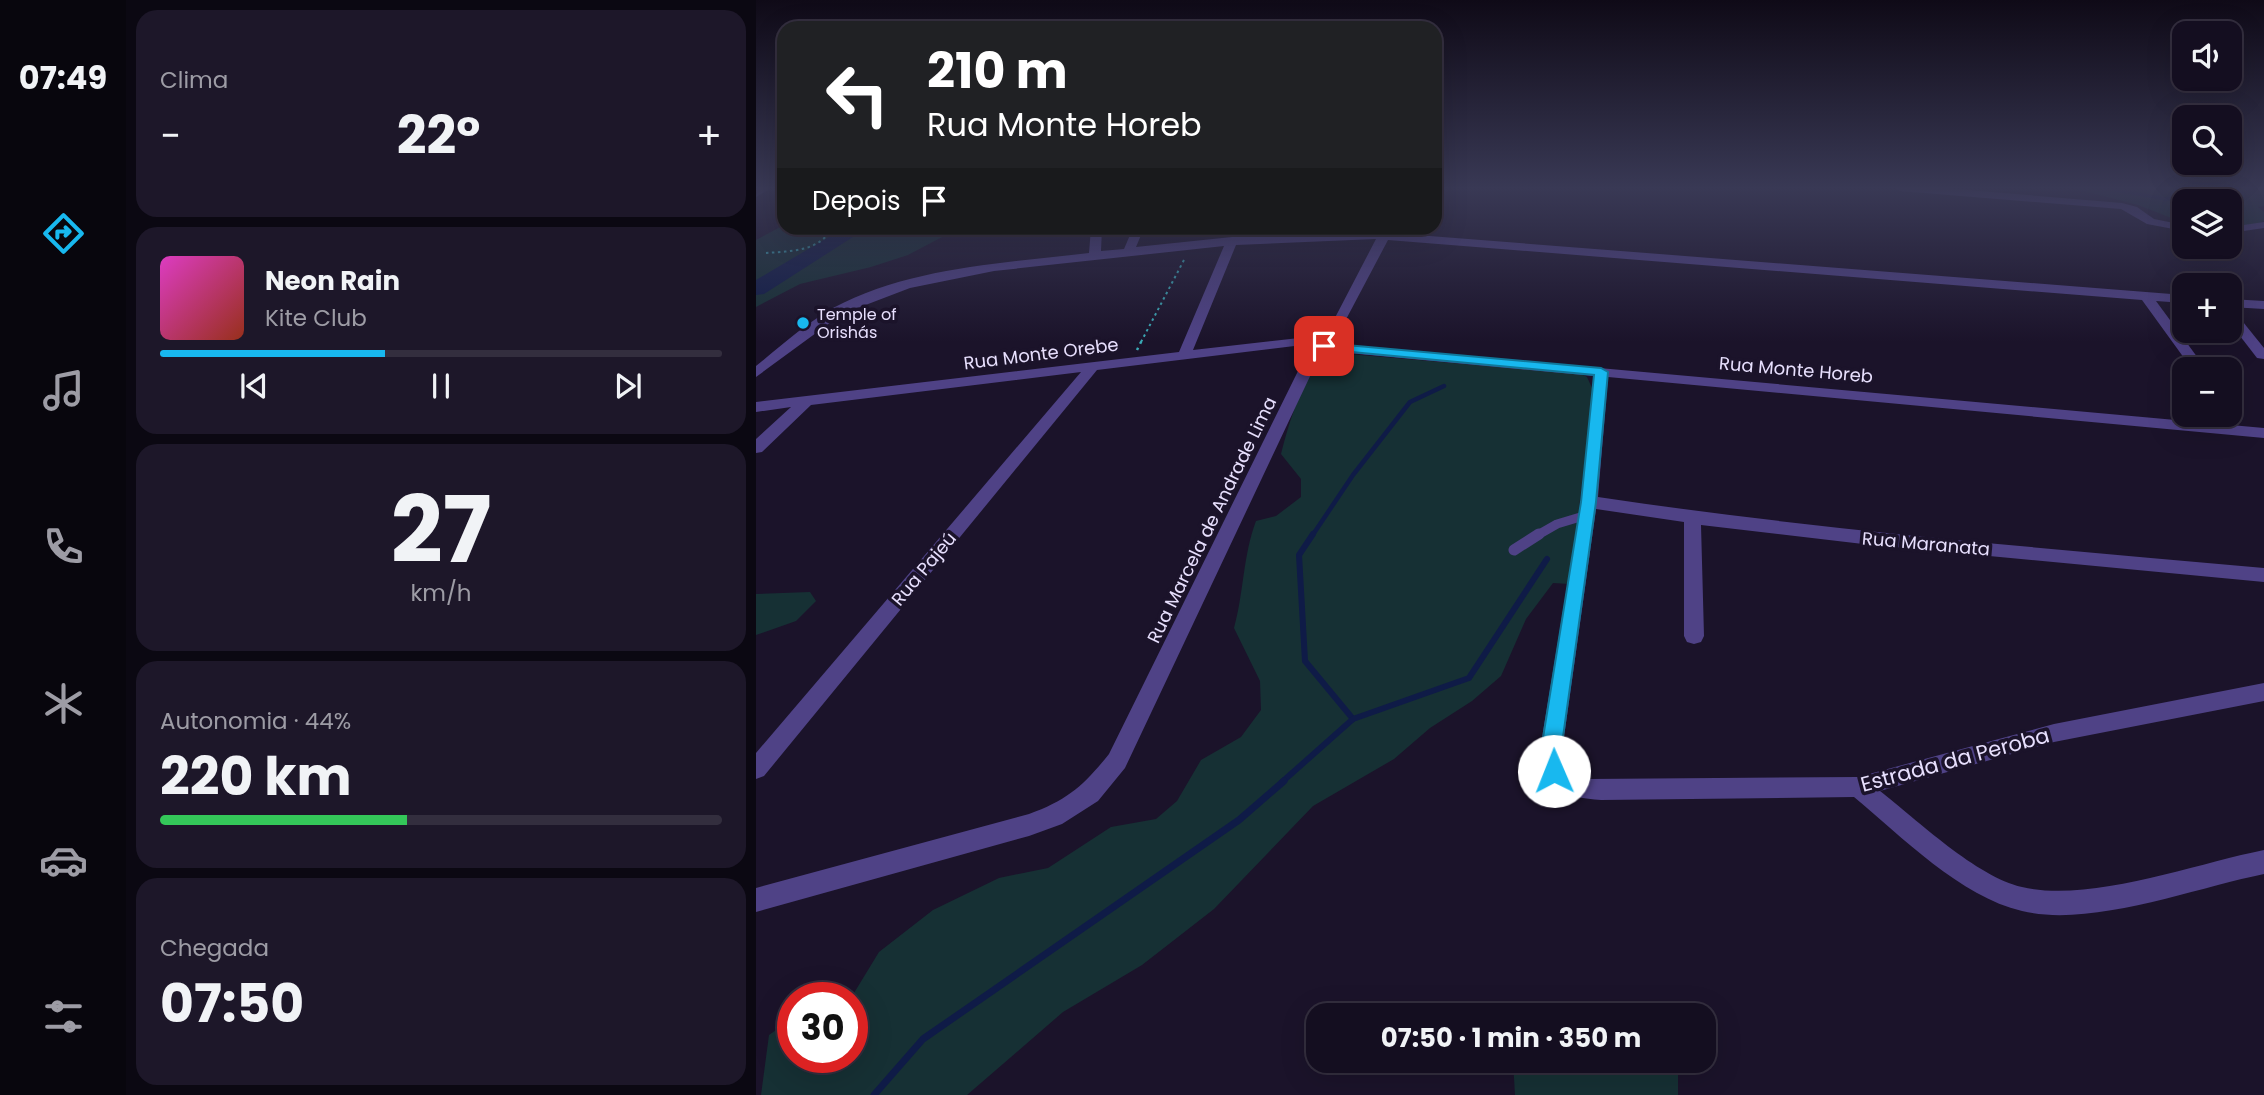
<!DOCTYPE html>
<html lang="pt">
<meta charset="utf-8">
<style>
body{margin:0;font-family:Poppins,sans-serif;background:#1d1729;color:#f1f3f6;height:100vh;display:flex;flex-direction:column;font-size:26px;white-space:nowrap}
*{box-sizing:border-box;margin:0}
p{font-size:23px;color:#9d9ca5}
.icon{flex:none;width:38px;height:38px;fill:none;stroke:currentColor;stroke-width:2;stroke-linecap:round;stroke-linejoin:round}
.map{position:relative;flex:1;overflow:hidden}
.panel{display:flex;flex-direction:column;gap:10px;padding:10px;background:#0b0812;width:630px}
.panel>*{flex:none}
.hud{position:absolute;left:21px;top:21px;width:665px;height:214px;border-radius:21px;box-shadow:0 7px 28px #0002,0 0 0 2px #332e3e;background:#202124;color:#fff;overflow:hidden}
.tools{position:absolute;left:1416px;top:21px;display:grid;gap:14px}
.tools a{display:grid;place-items:center;width:70px;height:70px;border-radius:14px;background:#140e20;box-shadow:0 7px 28px #0002,0 0 0 2px #332e3e;font-size:35px}
.speed{position:absolute;left:21px;top:982px;display:flex;gap:14px;font-size:35px;font-weight:700;text-align:center}
.speed>*{display:grid;place-content:center;width:91px;height:91px;border-radius:50%;background:#140e20;box-shadow:0 7px 28px #0002,0 0 0 2px #332e3e;line-height:1}
.speed .limit{border:10px solid #d22;background:#fff;color:#111}
.pin{position:absolute;display:grid;place-items:center;width:60px;height:60px;color:#fff;margin:-30px;border-radius:14px;box-shadow:0 4px 10px #0006}
.me{position:absolute;width:77px;margin:-38px;rotate:359deg;stroke-linejoin:round;filter:drop-shadow(0 0 5px #0008)}
.turn{display:flex;align-items:center;gap:24px;height:147px;padding:0 35px;font-size:32px}
.turn .icon{width:91px;height:91px;stroke-width:2.5}
.turn b{display:block;font-size:49px;line-height:60px}
.then{display:flex;align-items:center;height:66px;padding:0 35px;background:#0003;gap:14px;font-size:26px}
.big{font-size:52px;font-weight:700;line-height:1.1}
.panel .tile{flex:1;display:flex;flex-direction:column;justify-content:center;gap:10px;min-width:0;padding:0 24px;border-radius:21px;background:#1d1729}
.panel .dial{align-items:center;gap:0}
.dial b{font-size:91px;line-height:1}
.song{display:flex;align-items:center;gap:21px}
.cover{width:84px;height:84px;border-radius:10px;background:linear-gradient(135deg,hsl(310 70% 55%),hsl(10 70% 35%))}
.played{height:7px;border-radius:4px;background:linear-gradient(90deg,#18b8ef 40%,#332e3e 40%)}
.keys{display:flex;justify-content:space-around;direction:ltr}
.heat{display:flex;justify-content:space-between;align-items:center;font-size:38px;direction:ltr}
.charge{height:10px;border-radius:5px;background:linear-gradient(90deg,#34c759 44%,#332e3e 0)}
.trip{position:absolute;left:550px;top:1003px;width:410px;height:70px;border-radius:21px;background:#140e20;box-shadow:0 7px 28px #0002,0 0 0 2px #332e3e;font-weight:700;line-height:70px;text-align:center}
main{display:flex;flex:1;min-height:0}
.tab-bar{display:flex;flex-direction:column;width:126px;justify-content:space-around;align-items:center;background:#08060d;color:#9d9ca5}
.tab-bar .icon{width:49px;height:49px}
.tab-bar .selected{color:#18b8ef}
.tab-bar b{font-size:32px;color:#f1f3f6}
.map>svg:first-child{display:block}
</style>
<main>
<nav class="tab-bar">
<b>07:49</b>
<svg class="icon selected" aria-label="directions" viewBox="0 0 24 24"><path d="M12 3l9 9-9 9-9-9zM9 14v-3h6M13 9l2 2-2 2"/></svg>
<svg class="icon" aria-label="music" viewBox="0 0 24 24"><path d="M9 18V5l10-2v13"/><circle cx="6" cy="18" r="3"/><circle cx="16" cy="16" r="3"/></svg>
<svg class="icon" aria-label="phone" viewBox="0 0 24 24"><path d="M5 4h4l2 5-3 2q2 4 5 5l2-3 5 2v4C11 20 4 13 5 4z"/></svg>
<svg class="icon" aria-label="climate" viewBox="0 0 24 24"><path d="M12 3v18M4 7l16 10M4 17L20 7"/></svg>
<svg class="icon" aria-label="car" viewBox="0 0 24 24"><path d="M5 17H2v-5l4-1 3-4h7l3 4 3 1v5h-3M9 17h6M6 11h13"/><circle cx="7" cy="17" r="2"/><circle cx="17" cy="17" r="2"/></svg>
<svg class="icon" aria-label="filters" viewBox="0 0 24 24"><path d="M4 7h16M4 17h16"/><circle cx="9" cy="7" r="2"/><circle cx="15" cy="17" r="2"/></svg>
</nav>
<section class="panel">
<div class="tile"><p>Clima</p>
<div class="heat"><a>−</a><b class="big">22°</b><a>+</a></div>
</div>
<div class="tile">
<div class="song"><i class="cover"></i><div><b>Neon Rain</b><p>Kite Club</p></div></div>
<div class="played"></div>
<div class="keys"><svg class="icon" aria-label="previous" viewBox="0 0 24 24"><path d="M18 5L8 12l10 7zM5 5v14"/></svg><svg class="icon" aria-label="pause" viewBox="0 0 24 24"><path d="M8 5v14M16 5v14"/></svg><svg class="icon" aria-label="next" viewBox="0 0 24 24"><path d="M6 5l10 7-10 7zM19 5v14"/></svg></div>
</div>
<div class="tile dial"><b>27</b><p>km/h</p></div>
<div class="tile"><p>Autonomia · 44%</p><b class="big">220 km</b><div class="charge"></div></div>
<div class="tile"><p>Chegada</p><b class="big">07:50</b></div>
</section>
<div class="map">
<svg width="1508" height="1095" viewBox="0 0 1508 1095">
<rect width="100%" height="100%" fill="#1b132a"/>
<g fill="#163034">
<polygon points="1316,188 1508,188 1508,206 1502,207 1508,212 1508,221 1499,225 1474,227 1474,201 1428,201 1428,223 1382,205"/>
<polygon points="28,225 28,228 228,228 188,236 152,255 115,267 44,284 0,307 0,240"/>
<path d="M 569,352 L 826,374 L 831,377 L 837,390 L 814,584 L 797,583 L 770,619 L 745,676 L 716,701 L 674,728 L 638,759 L 557,806 L 458,909 L 386,965 L 307,1012 L 211,1095 L 5,1095 L 13,1035 L 37,1018 L 37,1057 L 96,1057 L 96,998 L 79,997 L 98,993 L 123,952 L 177,910 L 243,878 L 292,868 L 355,827 L 400,819 L 421,801 L 445,760 L 485,737 L 505,710 L 504,681 L 478,628 C 488,592 487,555 500,521 L 520,516 L 545,497 L 545,479 L 525,454 C 534,419 546,380 569,352 Z"/>
<polygon points="54,592 60,601 40,621 0,635 0,594"/>
<polygon points="757,1061 922,1061 922,1095 759,1095"/>
</g>
<g fill="none" stroke-linecap="round" stroke-linejoin="round">
<polyline stroke="#0f1b47" stroke-width="3.5" points="1349,188 1410,199 1483,188"/>
<polyline stroke="#0f1b47" stroke-width="4.5" points="556,536 597,475 654,402 688,386"/>
<g stroke="#0f1b47" stroke-width="6">
<polyline points="557,534 543,555 549,661 597,719"/>
<polyline points="526,782 597,719 713,678 791,559"/>
</g>
<polyline stroke="#0f1b47" stroke-width="7" points="118,1095 167,1039 483,820 528,781"/>
<polygon fill="#0f1b47" fill-rule="evenodd" points="88,228 111,228 8,294 0,295 0,280"/>
<g stroke="#3aaab6" stroke-width="2" stroke-dasharray="2.5 3.5" stroke-linecap="butt">
<polyline points="173,230 181,228"/>
<polyline points="134,233 143,228"/>
<path d="M 10,253 C 34,251 63,252 76,228"/>
<polyline points="385,342 428,260"/>
</g>
<polyline stroke="#3aaab6" stroke-width="2.5" stroke-dasharray="2.5 4.5" stroke-linecap="butt" points="381,350 386,340"/>
<polyline stroke="#4f4286" stroke-width="9" points="780,536 801,524 831,515"/>
<polyline stroke="#4f4286" stroke-width="11" points="758,550 783,534"/>
<g fill="#4f4286" fill-rule="evenodd">
<polygon points="15,188 0,197 2,188"/>
<polygon points="1139,188 1188,188 1366,203 1381,207 1398,219 1428,225 1428,231 1391,224 1365,209 1144,191"/>
<polygon points="1508,222 1508,228 1474,233 1474,227"/>
<path d="M 335,228 L 346,228 L 345,251 L 368,249 L 377,228 L 388,228 L 380,247 L 476,237 L 624,233 L 627,228 L 637,228 L 635,233 L 1428,295 L 1428,303 L 1400,301 L 1450,369 L 1436,369 L 1386,300 L 632,240 L 577,344 L 1508,428 L 1508,438 L 852,377 L 842,497 C 1063,530 1285,548 1508,568 L 1508,582 L 1107,544 L 945,525 L 948,636 L 945,642 L 938,644 L 931,642 L 928,636 L 928,522 L 840,509 L 807,744 L 810,769 L 819,776 L 832,779 L 1102,777 L 1298,724 L 1508,683 L 1508,701 L 1298,742 L 1124,791 C 1161,820 1221,877 1266,887 C 1334,903 1438,864 1508,850 L 1508,874 C 1439,888 1334,928 1266,911 C 1205,897 1145,836 1098,797 L 845,800 C 803,797 788,788 785,744 L 825,502 L 838,376 L 571,351 L 557,370 L 369,768 L 342,801 L 306,824 L 273,836 L 0,912 L 0,888 L 273,814 C 312,800 328,785 353,754 L 543,369 L 563,343 L 341,370 L 8,776 L 0,779 L 0,753 L 325,372 L 55,405 L 6,452 L 0,453 L 0,439 L 35,407 L 0,412 L 0,402 L 423,352 L 468,246 L 238,271 L 154,288 L 86,314 L 0,377 L 0,366 C 25,346 49,324 77,308 C 154,267 249,263 333,253 ZM 620,239 L 570,335 L 437,350 L 480,245 Z"/>
<polygon points="1474,299 1508,301 1508,309 1474,307"/>
<polygon points="1474,311 1479,312 1508,348 1508,359 1501,358 1474,323"/>
</g>
</g>
<linearGradient id="sky" x2="0" y2="1"><stop stop-color="#0f0a17"/><stop offset="0.55" stop-color="#393955"/><stop offset="1" stop-color="#393955" stop-opacity="0"/></linearGradient>
<rect width="1508" height="342" fill="url(#sky)"/>
<polygon fill="#18b8ef" stroke="#10789b" stroke-width="2" points="568,343 845,368 852,372 840,502 806,744 808,771 805,777 798,780 791,777 786,744 825,502 838,375 564,349 562,346"/>
<circle fill="#18b8ef" stroke="#1b132a" stroke-width="2.5" cx="47" cy="323" r="7"/>
<g text-anchor="middle" stroke-width="7" stroke-linejoin="round" paint-order="stroke">
<g font-size="16" fill="#e7dffd" stroke="#1b132a" text-anchor="start">
<text x="61" y="320">Temple of<tspan x="61" dy="18">Orishás</tspan></text>
</g>
<g font-size="18" fill="#e7dffd" stroke="#1b132a">
<text transform="translate(285 354) rotate(-7)" y="6">Rua Monte Orebe</text>
<text transform="translate(1040 370) rotate(5)" y="6">Rua Monte Horeb</text>
<text transform="translate(456 520) rotate(-64)" y="6">Rua Marcela de Andrade Lima</text>
<text transform="translate(1170 544) rotate(5)" y="6">Rua Maranata</text>
<text transform="translate(168 569) rotate(-50)" y="6">Rua Pajeú</text>
</g>
<g font-size="21" fill="#e7dffd" stroke="#1b132a">
<text transform="translate(1199 760) rotate(-15)" y="7">Estrada da Peroba</text>
</g>
</g>
</svg>
<div class="tools">
<a><svg class="icon" aria-label="sound" viewBox="0 0 24 24"><path d="M4 9h4l5-4v14l-5-4H4zM17 9q2 3 0 6"/></svg></a>
<a><svg class="icon" aria-label="search" viewBox="0 0 24 24"><circle cx="10" cy="10" r="6"/><path d="M15 15l6 6"/></svg></a>
<a><svg class="icon" aria-label="layers" viewBox="0 0 24 24"><path d="M12 4l9 5-9 5-9-5zM3 14l9 5 9-5"/></svg></a>
<a>+</a>
<a>−</a>
</div>
<div class="speed"><div class="limit">30</div></div>
<div class="pin" style="left:568px;top:346px;background:#d93025"><svg class="icon" aria-label="arrive" viewBox="0 0 24 24"><path d="M6 21V4h12l-3 4 3 4H6"/></svg></div>
<svg class="me" style="left:798px;top:771px" viewBox="-20 -20 40 40"><circle r="19" fill="#fff"/><path d="M0-13L10 11 0 6-10 11z" fill="#18b8ef"/></svg>
<div class="trip">07:50 · 1 min · 350 m</div>
<div class="hud">
<div class="turn"><svg class="icon" aria-label="left" viewBox="0 0 24 24"><path d="M17 20v-9H6M10 6l-5 5 5 5"/></svg><div><b>210 m</b>Rua Monte Horeb</div></div>
<div class="then">Depois<svg class="icon" aria-label="arrive" viewBox="0 0 24 24"><path d="M6 21V4h12l-3 4 3 4H6"/></svg></div>
</div>
</div>
</main>
